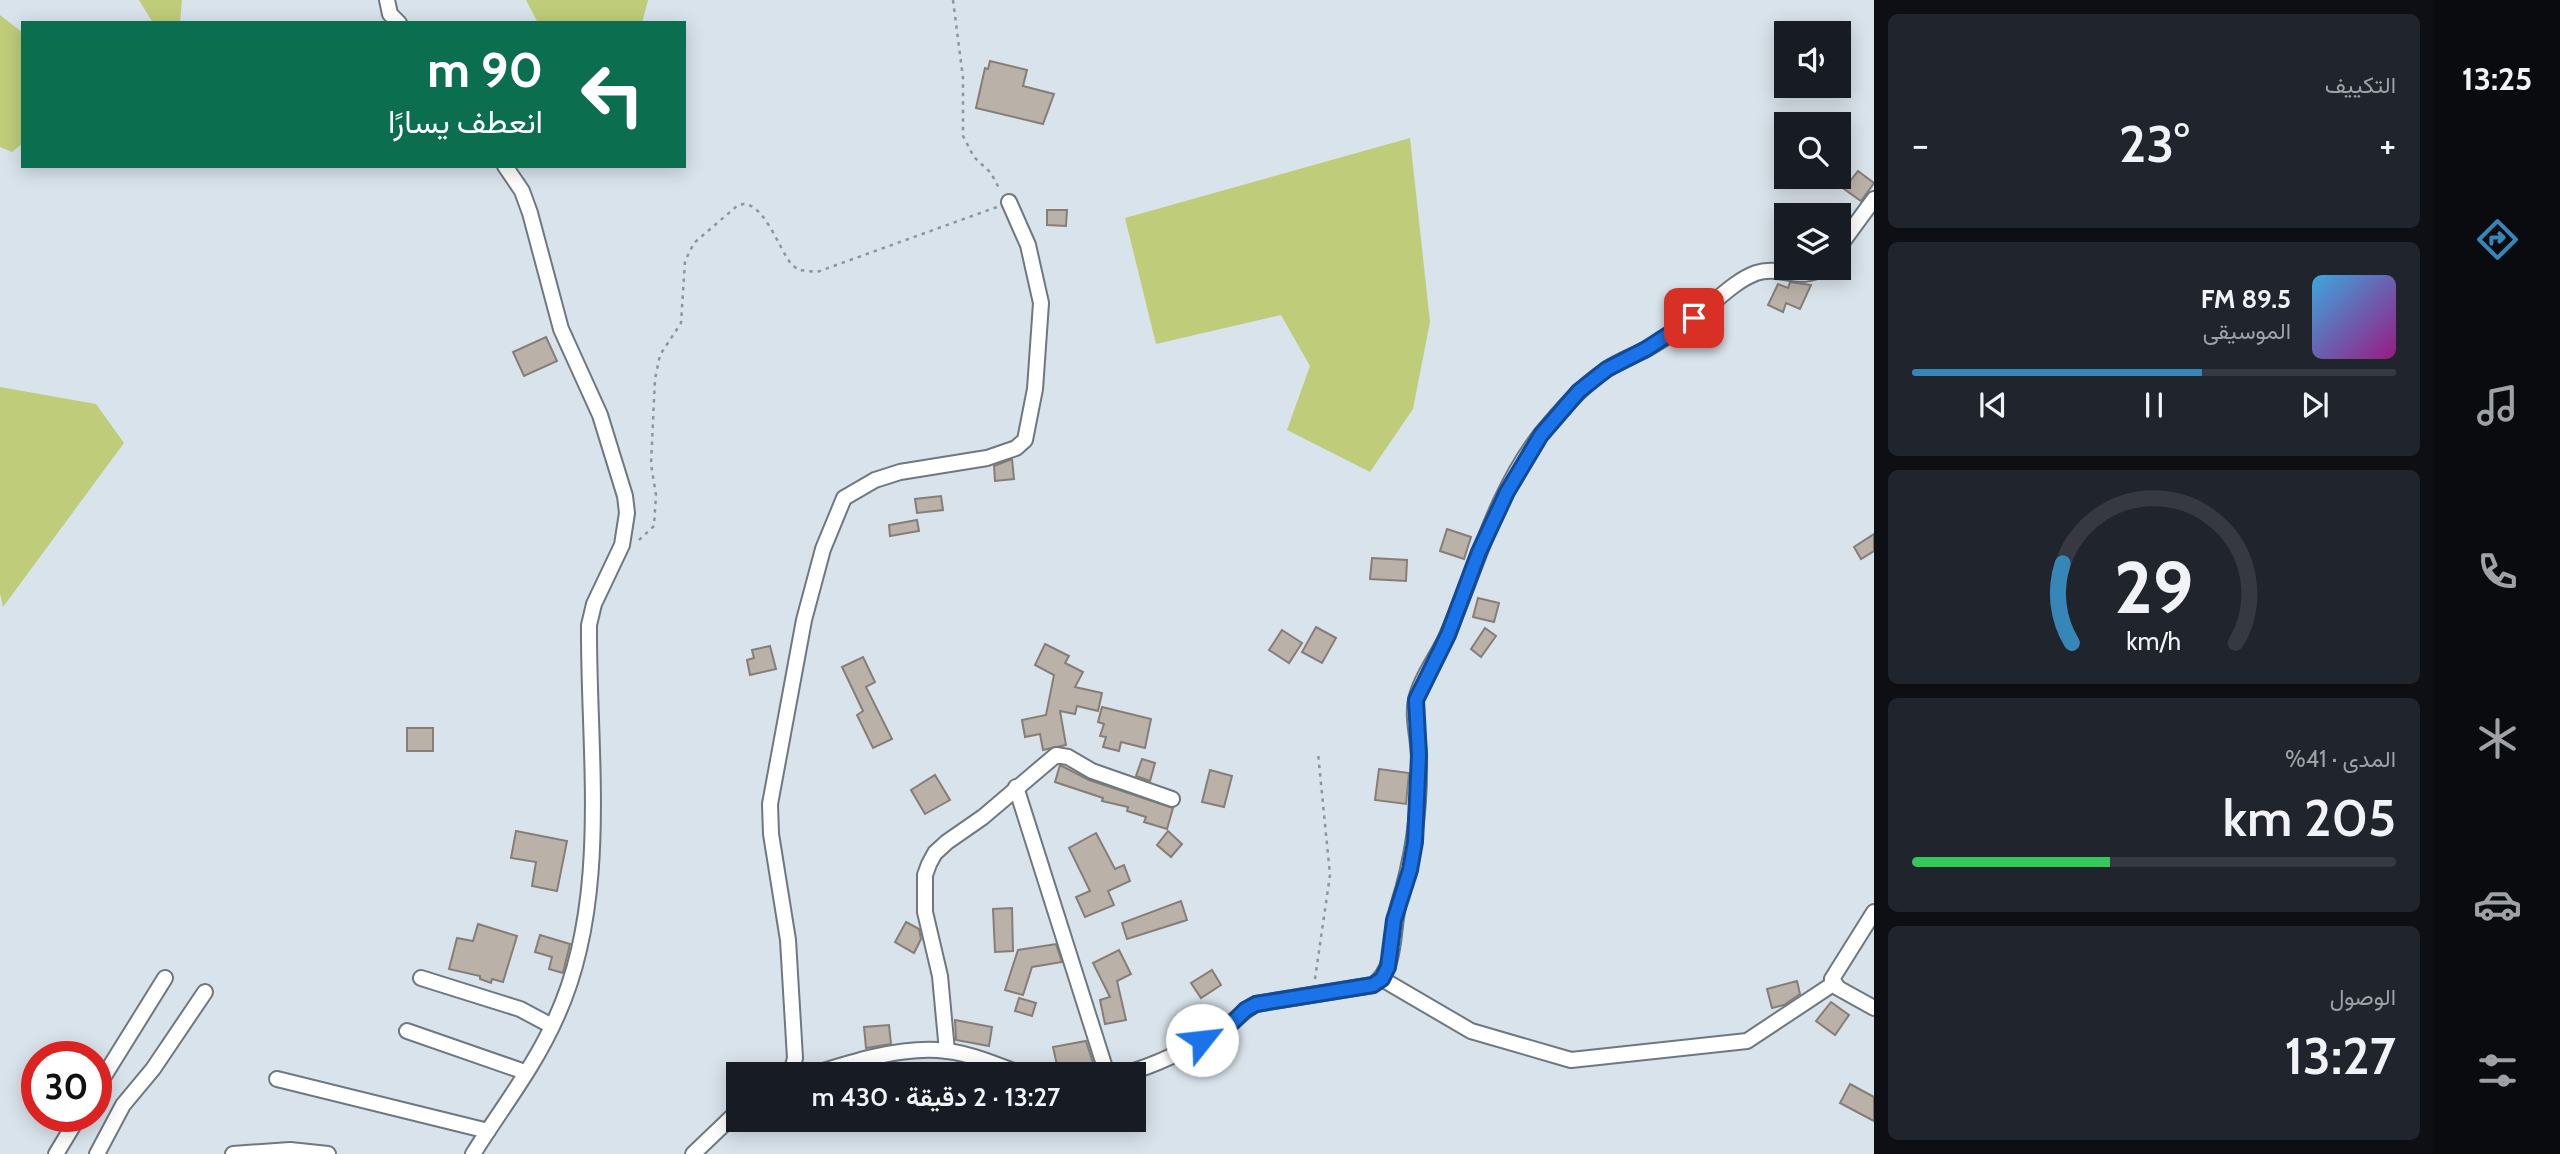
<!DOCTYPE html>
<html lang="ar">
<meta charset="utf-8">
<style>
body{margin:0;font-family:Cabin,Vazirmatn,sans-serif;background:#20242c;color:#f1f3f6;direction:rtl;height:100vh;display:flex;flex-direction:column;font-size:26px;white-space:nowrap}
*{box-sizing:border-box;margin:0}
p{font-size:23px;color:#9ea1a6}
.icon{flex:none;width:38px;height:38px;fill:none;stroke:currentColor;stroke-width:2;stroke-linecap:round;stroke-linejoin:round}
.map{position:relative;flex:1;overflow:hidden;direction:ltr}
.sheet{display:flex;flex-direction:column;gap:14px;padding:14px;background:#0d0f14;width:560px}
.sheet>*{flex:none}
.banner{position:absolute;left:21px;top:21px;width:665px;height:147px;border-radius:0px;box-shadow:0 4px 18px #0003;direction:rtl;background:#0b6e4f;color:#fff;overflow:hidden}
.buttons{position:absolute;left:1774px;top:21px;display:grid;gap:14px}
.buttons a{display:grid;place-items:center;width:77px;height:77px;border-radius:0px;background:#171b24;box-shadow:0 4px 18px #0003;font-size:35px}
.speed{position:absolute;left:21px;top:1041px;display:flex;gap:14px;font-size:35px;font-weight:700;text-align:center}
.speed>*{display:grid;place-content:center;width:91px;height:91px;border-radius:50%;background:#171b24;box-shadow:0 4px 18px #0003;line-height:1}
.speed .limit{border:10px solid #d22;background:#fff;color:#111}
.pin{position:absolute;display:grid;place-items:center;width:60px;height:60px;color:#fff;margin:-30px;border-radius:14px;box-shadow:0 4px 10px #0006}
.me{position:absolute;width:77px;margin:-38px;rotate:61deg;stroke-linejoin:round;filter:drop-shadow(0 0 5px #0008)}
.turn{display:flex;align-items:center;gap:24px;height:147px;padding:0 28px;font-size:32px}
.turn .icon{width:91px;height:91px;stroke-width:2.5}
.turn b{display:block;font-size:49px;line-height:60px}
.big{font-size:52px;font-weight:600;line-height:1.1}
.sheet .card{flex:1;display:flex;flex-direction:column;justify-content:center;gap:10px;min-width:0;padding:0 24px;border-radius:10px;background:#20242c}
.sheet .dial{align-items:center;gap:0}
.dial svg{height:182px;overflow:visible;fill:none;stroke:#363941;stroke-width:7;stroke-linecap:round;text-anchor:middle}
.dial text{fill:#f1f3f6;stroke:none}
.song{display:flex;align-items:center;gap:21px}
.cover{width:84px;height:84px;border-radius:10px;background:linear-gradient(135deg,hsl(200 70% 55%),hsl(310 70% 35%))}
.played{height:7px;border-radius:4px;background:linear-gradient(90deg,#3786b8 60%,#363941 60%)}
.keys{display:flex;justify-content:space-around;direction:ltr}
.heat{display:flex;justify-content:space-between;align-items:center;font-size:38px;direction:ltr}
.charge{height:10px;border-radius:5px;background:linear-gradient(90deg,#34c759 41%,#363941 0)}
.trip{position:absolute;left:726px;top:1062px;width:420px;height:70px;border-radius:0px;background:#171b24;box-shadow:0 4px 18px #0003;font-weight:600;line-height:70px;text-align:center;direction:rtl}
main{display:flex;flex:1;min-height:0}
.tabs{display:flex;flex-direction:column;width:126px;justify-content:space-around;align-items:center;background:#090b0e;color:#9ea1a6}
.tabs .icon{width:49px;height:49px}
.tabs .active{color:#3786b8}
.tabs b{font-size:32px;color:#f1f3f6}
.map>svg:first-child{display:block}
</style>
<main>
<nav class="tabs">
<b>13:25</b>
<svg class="icon active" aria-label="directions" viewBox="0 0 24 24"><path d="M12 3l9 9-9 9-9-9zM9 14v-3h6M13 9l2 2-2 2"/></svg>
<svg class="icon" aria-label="music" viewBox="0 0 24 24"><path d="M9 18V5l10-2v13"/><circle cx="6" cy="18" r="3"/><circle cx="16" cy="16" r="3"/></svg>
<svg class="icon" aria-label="phone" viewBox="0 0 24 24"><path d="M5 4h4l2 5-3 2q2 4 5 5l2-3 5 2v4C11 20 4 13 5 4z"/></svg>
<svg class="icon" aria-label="climate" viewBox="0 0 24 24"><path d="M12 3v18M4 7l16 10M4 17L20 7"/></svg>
<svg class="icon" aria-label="car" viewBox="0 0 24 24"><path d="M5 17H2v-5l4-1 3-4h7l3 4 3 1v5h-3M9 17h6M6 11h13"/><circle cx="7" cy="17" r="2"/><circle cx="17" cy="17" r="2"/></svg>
<svg class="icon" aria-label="filters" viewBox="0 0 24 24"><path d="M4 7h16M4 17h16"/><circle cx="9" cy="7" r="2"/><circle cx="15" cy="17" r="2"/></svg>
</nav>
<section class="sheet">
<div class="card"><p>التكييف</p>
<div class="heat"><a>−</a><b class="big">23°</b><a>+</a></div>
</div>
<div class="card">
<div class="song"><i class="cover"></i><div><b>89.5 FM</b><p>الموسيقى</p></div></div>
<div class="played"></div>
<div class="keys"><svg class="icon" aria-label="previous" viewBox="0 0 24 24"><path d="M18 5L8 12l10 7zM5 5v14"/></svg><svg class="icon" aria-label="pause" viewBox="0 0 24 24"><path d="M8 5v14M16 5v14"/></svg><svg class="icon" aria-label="next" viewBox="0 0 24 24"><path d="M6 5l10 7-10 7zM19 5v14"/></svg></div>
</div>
<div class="card dial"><svg viewBox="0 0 100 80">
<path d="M14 69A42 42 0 1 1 86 69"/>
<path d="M14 69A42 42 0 0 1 10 34" stroke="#3786b8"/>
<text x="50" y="56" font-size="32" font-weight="700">29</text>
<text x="50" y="72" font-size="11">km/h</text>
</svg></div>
<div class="card"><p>المدى · 41%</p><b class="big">205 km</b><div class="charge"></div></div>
<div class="card"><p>الوصول</p><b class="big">13:27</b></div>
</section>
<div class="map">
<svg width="1874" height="1154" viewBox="0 0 1874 1154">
<rect width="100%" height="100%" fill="#d9e3eb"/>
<g fill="#bfcd7a">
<polygon points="139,0 182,0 180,23 153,23"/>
<polygon points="526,0 648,0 642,23 538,23"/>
<polygon points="0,15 23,33 23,143 12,152 0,147"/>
<polygon points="1410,138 1430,322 1413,409 1370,472 1287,430 1310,366 1281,315 1156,344 1125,218"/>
<polygon points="0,387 96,404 124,443 3,607 0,593"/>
</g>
<g fill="#bab1a9" stroke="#867e76" stroke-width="2">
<polygon points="990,61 1027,70 1023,86 1054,94 1043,124 976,108 985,68 988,69"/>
<polygon points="1858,171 1874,183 1861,201 1844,189"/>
<polygon points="1047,210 1067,210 1066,226 1047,225"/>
<polygon points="1790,282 1811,285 1800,309 1786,303 1783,312 1768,305 1778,284 1788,288"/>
<polygon points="546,337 557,361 524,376 513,352"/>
<polygon points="1012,459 1014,479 995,481 994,466"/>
<polygon points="941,496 943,510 917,513 915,499"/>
<polygon points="917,520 919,531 890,536 889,525"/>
<polygon points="1447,529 1471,537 1464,559 1440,551"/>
<polygon points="1874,534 1874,551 1861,559 1854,547"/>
<polygon points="1372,558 1407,560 1406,581 1370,579"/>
<polygon points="1478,598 1499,603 1494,622 1473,617"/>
<polygon points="1316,627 1336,638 1322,663 1302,652"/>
<polygon points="1485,628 1496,636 1481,657 1471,649"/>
<polygon points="1282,630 1302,643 1289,663 1269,650"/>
<polygon points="1045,644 1069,656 1065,663 1083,672 1075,687 1102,693 1098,711 1077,706 1075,714 1060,711 1066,745 1043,750 1040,734 1025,737 1022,720 1046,715 1054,675 1035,665"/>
<polygon points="770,646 776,669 750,675 747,660 754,658 752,650"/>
<polygon points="863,657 875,682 866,687 892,739 873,748 857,715 863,711 842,667"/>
<polygon points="1102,707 1151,719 1145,748 1121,742 1119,751 1103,747 1106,737 1100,736 1104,724 1098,722"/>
<rect x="407" y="728" width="26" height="23"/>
<polygon points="1142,759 1155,763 1150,781 1136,776"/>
<polygon points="1060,765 1089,780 1173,808 1167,829 1144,822 1146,817 1127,811 1128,807 1102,801 1103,798 1055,782"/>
<polygon points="1379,769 1409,773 1406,804 1375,800"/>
<polygon points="1210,770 1232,776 1224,807 1202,802"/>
<polygon points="935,775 950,800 925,814 911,790"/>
<polygon points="516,831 567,841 557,891 532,886 536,862 511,858"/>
<polygon points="1168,831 1182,844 1171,857 1157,845"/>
<polygon points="1096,833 1115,869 1124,865 1130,881 1108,891 1114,905 1085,917 1076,897 1090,891 1069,848"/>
<polygon points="1181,901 1187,920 1127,939 1122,923"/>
<polygon points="1012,908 1013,951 995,952 993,909"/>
<polygon points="906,922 919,929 921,939 914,953 895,942"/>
<polygon points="478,924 517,936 503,982 492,979 491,983 480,979 480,976 449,969 457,938 473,941"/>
<polygon points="540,935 570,944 563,973 549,969 552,957 535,952"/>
<polygon points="1056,944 1062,962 1032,967 1023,995 1005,990 1018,950"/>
<polygon points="1119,950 1131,974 1117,981 1126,1020 1105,1024 1100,1000 1110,997 1093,963"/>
<polygon points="1212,970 1221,985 1201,998 1191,983"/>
<polygon points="1797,981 1800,994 1784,1005 1772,1008 1767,989"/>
<polygon points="1019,998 1036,1003 1032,1016 1015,1011"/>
<polygon points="1831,1002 1849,1015 1835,1035 1816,1021"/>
<polygon points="955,1020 992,1027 989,1046 956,1040"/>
<polygon points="889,1025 891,1044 866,1048 864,1027"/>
<polygon points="1086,1041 1095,1069 1059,1074 1053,1047"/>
<polygon points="1850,1084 1874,1097 1874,1121 1840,1103"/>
</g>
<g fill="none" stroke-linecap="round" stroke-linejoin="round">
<g stroke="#6f787f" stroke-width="18">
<g id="street">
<polyline points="387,0 390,14 399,23"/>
<polyline points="1839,247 1874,199"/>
<polyline points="1016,787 1107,1074"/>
<polyline points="1874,912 1832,979 1838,988 1874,1008"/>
<polyline points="421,978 520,1009 552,1026"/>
<polyline points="1382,979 1471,1031 1571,1060 1747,1041 1833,984"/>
<polyline points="407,1031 525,1072"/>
<polyline points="947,1051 940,976 925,912 925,875 929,864 935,853 947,842 983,817 1056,755 1068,757 1092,771 1172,799"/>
<polyline points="791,1074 795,1058 788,940 771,834 770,804 804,620 823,549 844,498 875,480 900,472 987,458 1016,448 1025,440 1035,389 1041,303 1028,245 1009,202"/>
<path d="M 814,1074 C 852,1062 896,1048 937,1050 C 965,1051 995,1064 1021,1074"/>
<path d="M 1124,1074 C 1160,1064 1193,1047 1225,1027 C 1237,1020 1244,1010 1256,1004 L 1373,985 C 1398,967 1391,930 1399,903 C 1414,855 1420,808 1419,758 C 1419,739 1412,718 1416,700 C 1420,679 1440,653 1448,633 C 1476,568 1497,489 1542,433 C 1561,410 1581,387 1606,370 C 1617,362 1631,357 1643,351 C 1660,342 1677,330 1692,319 C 1713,305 1732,282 1756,273 C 1779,265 1802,282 1822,268"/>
<polyline points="277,1079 488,1131"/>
<polyline points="96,1089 165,978"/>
<polyline points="56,1154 79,1116"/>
<polyline points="97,1154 123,1105 153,1069 205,992"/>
<polyline points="233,1154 290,1150 328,1154"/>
<path d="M 473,1154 C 501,1109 535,1066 556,1018 C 611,899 588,753 589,625 L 594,604 L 622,545 L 627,513 L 625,496 L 600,415 L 561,329 L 530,213 L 522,191 L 505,166"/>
<polyline points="693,1154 738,1111"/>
</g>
</g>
<g stroke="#8e959b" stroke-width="2.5" stroke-dasharray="3.5 5" stroke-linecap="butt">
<polyline points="953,0 963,78 963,136 974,157 991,173 1000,190"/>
<path d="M 639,540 L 654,526 L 656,495 L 651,464 L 655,379 L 660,355 L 681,323 L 685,261 L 694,243 L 737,206 C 761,193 779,250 792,265 L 799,270 L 817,272 L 997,207"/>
<polyline points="1315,979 1330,875 1318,753"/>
</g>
<use href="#street" stroke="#fff" stroke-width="14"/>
</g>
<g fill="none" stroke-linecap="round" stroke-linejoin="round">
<g stroke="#114b97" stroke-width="18">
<polyline id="route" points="1202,1040 1231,1024 1245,1010 1256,1004 1373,985 1382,979 1388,967 1394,920 1410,870 1415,842 1419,755 1416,700 1448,635 1479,552 1507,492 1541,435 1579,391 1607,369 1646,349 1694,318"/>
</g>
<use href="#route" stroke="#1a73e8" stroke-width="12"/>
</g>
</svg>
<div class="buttons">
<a><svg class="icon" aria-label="sound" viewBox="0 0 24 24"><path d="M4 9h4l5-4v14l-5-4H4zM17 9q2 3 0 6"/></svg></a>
<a><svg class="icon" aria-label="search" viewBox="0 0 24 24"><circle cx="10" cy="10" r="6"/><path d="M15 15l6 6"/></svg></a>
<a><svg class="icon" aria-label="layers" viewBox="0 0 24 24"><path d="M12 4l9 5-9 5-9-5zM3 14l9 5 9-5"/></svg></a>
</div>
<div class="speed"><div class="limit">30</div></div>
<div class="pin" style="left:1694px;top:318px;background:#d93025"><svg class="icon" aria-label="arrive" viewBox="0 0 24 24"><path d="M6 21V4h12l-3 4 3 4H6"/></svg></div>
<svg class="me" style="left:1202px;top:1040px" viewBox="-20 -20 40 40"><circle r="19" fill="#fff"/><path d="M0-13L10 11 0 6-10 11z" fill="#1a73e8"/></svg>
<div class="trip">13:27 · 2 دقيقة · 430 m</div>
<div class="banner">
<div class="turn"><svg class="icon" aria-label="left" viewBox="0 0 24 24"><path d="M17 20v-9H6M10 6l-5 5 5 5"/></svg><div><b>90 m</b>انعطف يسارًا</div></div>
</div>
</div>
</main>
